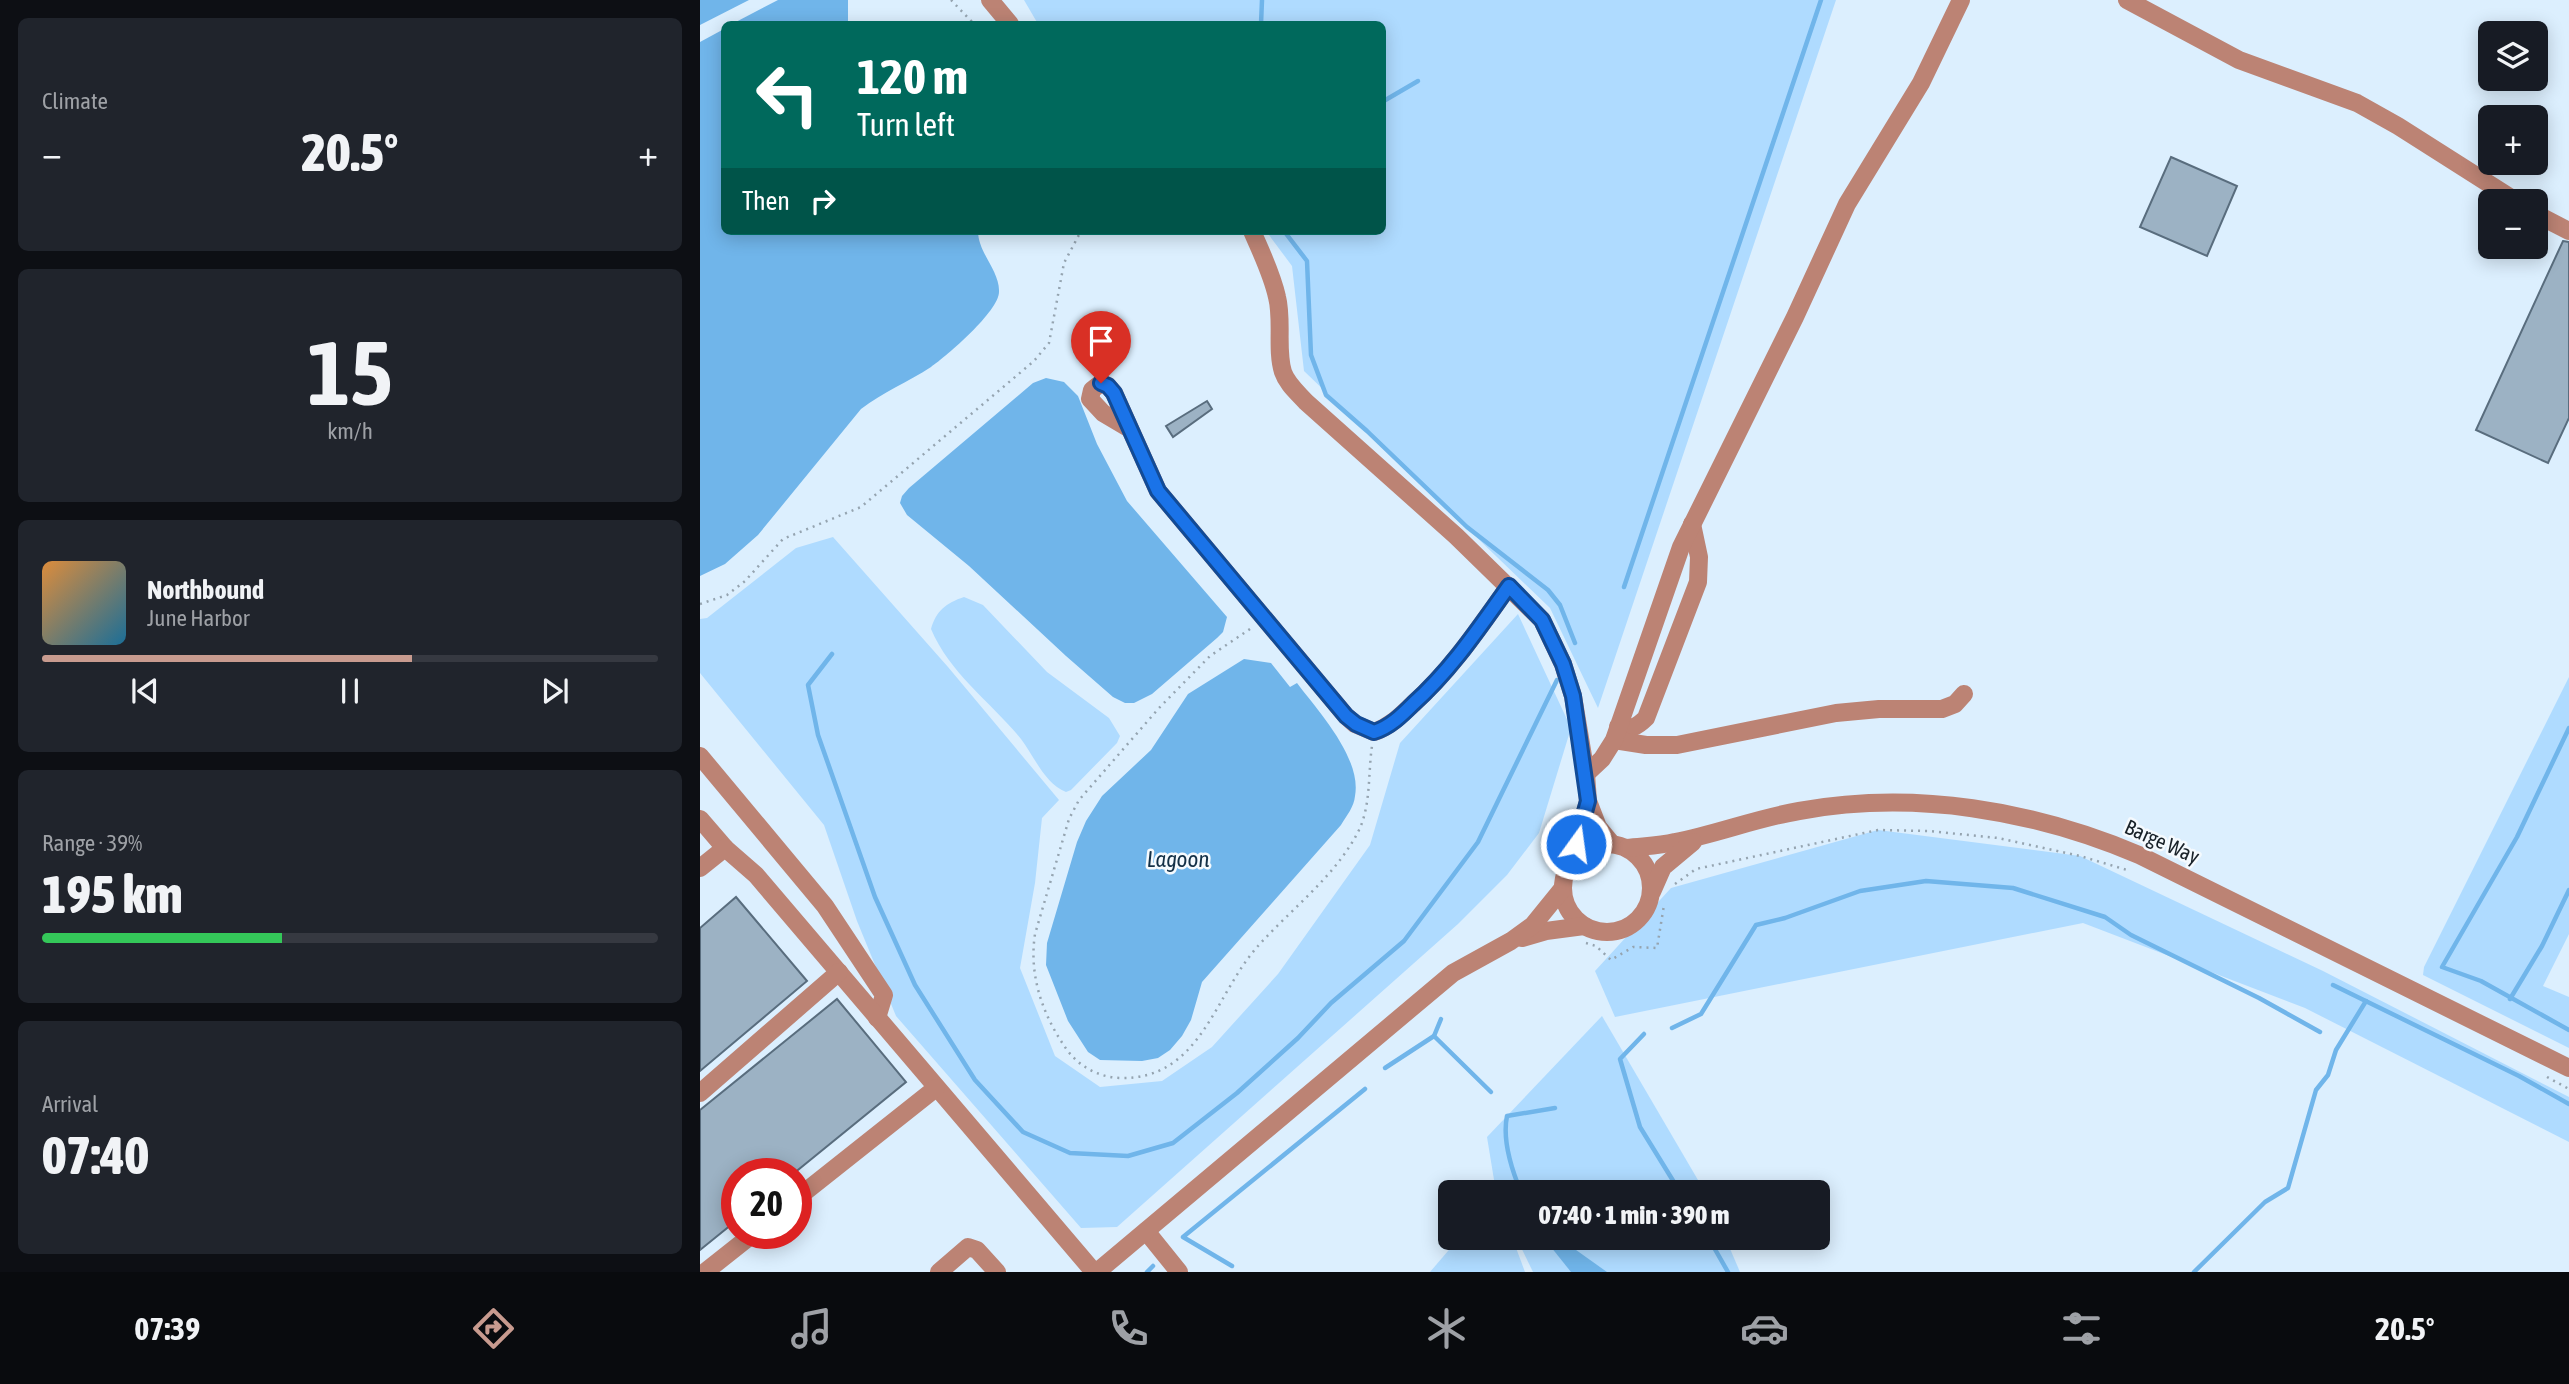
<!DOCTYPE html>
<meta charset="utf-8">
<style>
body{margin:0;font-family:"Asap Condensed",sans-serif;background:#20242c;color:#f1f3f6;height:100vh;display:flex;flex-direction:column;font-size:26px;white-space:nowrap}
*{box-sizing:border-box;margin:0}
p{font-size:23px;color:#9ea1a6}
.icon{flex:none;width:38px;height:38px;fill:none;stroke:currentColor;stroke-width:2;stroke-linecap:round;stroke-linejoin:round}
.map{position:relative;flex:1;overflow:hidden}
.drawer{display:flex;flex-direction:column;gap:18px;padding:18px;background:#0d0f14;width:700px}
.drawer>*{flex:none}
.guide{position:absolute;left:21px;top:21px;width:665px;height:214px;border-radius:10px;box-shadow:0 4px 18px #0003;background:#00695c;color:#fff;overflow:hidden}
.fabs{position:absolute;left:1778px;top:21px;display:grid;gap:14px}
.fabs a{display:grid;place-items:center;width:70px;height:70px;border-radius:10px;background:#171b24;box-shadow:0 4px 18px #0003;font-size:35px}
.speed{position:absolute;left:21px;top:1158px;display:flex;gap:14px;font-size:35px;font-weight:700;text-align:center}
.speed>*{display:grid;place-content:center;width:91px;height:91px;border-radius:50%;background:#171b24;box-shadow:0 4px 18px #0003;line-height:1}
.speed .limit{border:10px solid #d22;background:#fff;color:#111}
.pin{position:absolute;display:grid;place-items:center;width:60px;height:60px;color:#fff;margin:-72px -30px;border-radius:50% 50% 50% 0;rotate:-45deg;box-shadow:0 0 7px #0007}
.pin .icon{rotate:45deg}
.me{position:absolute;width:77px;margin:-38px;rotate:14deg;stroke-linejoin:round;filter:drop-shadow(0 0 5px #0008)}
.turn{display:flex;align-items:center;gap:24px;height:147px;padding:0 21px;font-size:32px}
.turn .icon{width:91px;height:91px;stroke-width:2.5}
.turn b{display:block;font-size:49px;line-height:60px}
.then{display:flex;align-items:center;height:66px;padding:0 21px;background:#0003;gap:14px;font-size:26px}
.big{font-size:52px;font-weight:800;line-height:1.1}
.drawer .card{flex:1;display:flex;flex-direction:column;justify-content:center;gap:10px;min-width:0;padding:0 24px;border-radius:10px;background:#20242c}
.drawer .dial{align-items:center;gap:0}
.dial b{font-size:91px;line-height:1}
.song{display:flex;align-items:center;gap:21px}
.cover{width:84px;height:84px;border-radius:10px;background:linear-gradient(135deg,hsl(30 70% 55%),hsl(200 70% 35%))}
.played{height:7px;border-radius:4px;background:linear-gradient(90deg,#c89b8f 60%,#363941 60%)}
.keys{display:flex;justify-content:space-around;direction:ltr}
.heat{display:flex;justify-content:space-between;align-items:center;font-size:38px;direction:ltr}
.charge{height:10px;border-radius:5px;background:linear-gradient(90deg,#34c759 39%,#363941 0)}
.trip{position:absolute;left:738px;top:1180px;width:392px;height:70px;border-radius:10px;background:#171b24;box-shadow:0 4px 18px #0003;font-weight:800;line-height:70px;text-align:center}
.tab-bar{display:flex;height:112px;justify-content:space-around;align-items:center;background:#090b0e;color:#9ea1a6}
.tab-bar .icon{width:49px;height:49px}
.tab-bar .current{color:#c89b8f}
.tab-bar b{font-size:32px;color:#f1f3f6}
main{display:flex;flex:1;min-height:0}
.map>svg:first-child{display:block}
</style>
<main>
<section class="drawer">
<div class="card"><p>Climate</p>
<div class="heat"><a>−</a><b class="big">20.5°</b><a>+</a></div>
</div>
<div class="card dial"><b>15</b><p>km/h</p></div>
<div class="card">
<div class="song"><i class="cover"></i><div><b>Northbound</b><p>June Harbor</p></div></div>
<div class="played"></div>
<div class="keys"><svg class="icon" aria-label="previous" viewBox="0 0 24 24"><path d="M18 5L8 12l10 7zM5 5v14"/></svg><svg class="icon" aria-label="pause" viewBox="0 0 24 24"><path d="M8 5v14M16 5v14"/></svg><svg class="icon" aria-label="next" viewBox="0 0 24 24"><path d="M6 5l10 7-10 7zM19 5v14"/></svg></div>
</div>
<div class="card"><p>Range · 39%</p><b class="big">195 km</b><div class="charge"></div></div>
<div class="card"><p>Arrival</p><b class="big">07:40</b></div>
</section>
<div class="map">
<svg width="1869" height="1272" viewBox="0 0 1869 1272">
<rect width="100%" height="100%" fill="#dceffe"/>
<g fill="#afdbff">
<polygon points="324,0 1136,0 898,708 850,608 604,371 592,266 566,231 682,231 682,24 338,24"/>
<polygon points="133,537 248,667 359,800 342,818 335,883 320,968 355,1056 400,1087 462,1081 512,1047 578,974 670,845 700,743 818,614 871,728 839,833 807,875 758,924 417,1227 381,1228 196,1016 157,921 124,825 0,673 0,619 7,618 96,548"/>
<path d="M 264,597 L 283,605 L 347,672 L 409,718 L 420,736 L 417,743 L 371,790 L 366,792 C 345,784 334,756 321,739 C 291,702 250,674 231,629 C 236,611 246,603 264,597 Z"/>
<polygon points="1869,677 1869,934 1843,986 1869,997 1869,1048 1723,975 1724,967"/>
<polygon points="1178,830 1380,856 1623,971 1869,1097 1869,1142 1605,1008 1383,923 915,1017 895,971 971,888"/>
<polygon points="902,1016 1005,1192 796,1192 787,1137"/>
<polygon points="760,1237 812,1237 825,1272 730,1272"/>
<polygon points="816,1237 1025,1237 1040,1272 833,1272"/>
</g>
<g fill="#70b5ea">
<path d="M 0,0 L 148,0 L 148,24 L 24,24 L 24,231 L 278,231 C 278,253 300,271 299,292 C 299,311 247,356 231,367 C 208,382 183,392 161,409 L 58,535 L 25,564 L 0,576 Z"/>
<polygon points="346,378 364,382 378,396 397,444 427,501 527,617 523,632 517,638 452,694 434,703 425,703 413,697 366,656 269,566 207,515 200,503 202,496 209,488 333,383"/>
<path d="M 544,659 L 571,663 L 590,687 L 597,683 C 618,711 662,758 655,796 C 654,807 647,815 641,825 L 502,982 L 491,1020 L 482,1036 L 470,1050 L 458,1058 L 442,1061 L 400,1060 L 388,1052 L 368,1021 L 346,965 L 347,943 L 377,842 L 386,821 L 402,796 L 451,750 L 488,694 Z"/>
<polygon points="847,1242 869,1245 907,1272 871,1272"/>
</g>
<polygon fill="#dceffe" points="49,0 78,0 32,24 24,24 24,29 0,42 0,25"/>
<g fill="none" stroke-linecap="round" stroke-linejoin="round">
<g stroke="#70b5ea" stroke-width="4.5">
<polyline points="561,24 562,0"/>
<polyline points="682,102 718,81"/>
<polyline points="584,231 607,261 611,355 626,395 667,431 767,527 848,590 860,605 875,643"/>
<polyline points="924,587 1121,0"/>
<polyline points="132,654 108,685 118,735 175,897 215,985 275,1080 323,1132 370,1153 428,1156 473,1143 537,1093 598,1038 631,1003 704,941 778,842 857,680"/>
<polyline points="1869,728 1817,837 1742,967 1781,981 1869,1030"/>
<polyline points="1633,985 1819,1076 1869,1104"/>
<polyline points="1810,999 1842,946 1869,890"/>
<polyline points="972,1028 1001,1014 1056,925 1085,918 1160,891 1226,881 1313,888 1405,917 1431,935 1559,998 1620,1032"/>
<polyline points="944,1034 920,1059 940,1127 980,1192"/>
<polyline points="734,1036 741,1019"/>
<polyline points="685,1068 734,1036 791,1092"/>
<path d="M 821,1192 C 811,1168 802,1140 807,1116 L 855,1108"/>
<polyline points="844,1237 847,1242"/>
<polyline points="1008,1237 1028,1272"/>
<polyline points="532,1266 483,1237 665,1089"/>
<polyline points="447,1272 453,1266"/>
<polyline points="1494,1272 1565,1202 1588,1188 1616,1090 1628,1075 1636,1050 1666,1001"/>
</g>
</g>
<g fill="#9cb2c4" stroke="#596d7e" stroke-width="2">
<polygon points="1471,157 1537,186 1507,256 1440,227"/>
<polygon points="1863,241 1869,242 1869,418 1848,463 1776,430"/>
<polygon points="507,401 512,409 473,437 466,426"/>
<polygon points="36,897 107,981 0,1071 0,928"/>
<polygon points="137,999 206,1082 93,1174 37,1174 37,1220 0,1250 0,1110"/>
</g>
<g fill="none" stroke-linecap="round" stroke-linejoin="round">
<g stroke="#95a4b0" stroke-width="2.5" stroke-dasharray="2 5" stroke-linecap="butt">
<polyline points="251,0 274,24"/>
<polyline points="0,604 27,595 45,581 83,539 161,507 334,361 349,343 364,263 381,231"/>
<path d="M 550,629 L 510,656 L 459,708 L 379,800 L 369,819 L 335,934 C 329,973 341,1011 363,1044 C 375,1064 396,1077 420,1078 C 501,1080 514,995 558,946 C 592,908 636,876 659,830 C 671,805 668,773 672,746"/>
<polyline points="975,884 996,869 1178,830 1229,831 1298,838 1380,856 1427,870"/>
<polyline points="886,943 896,946 911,960 933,947 957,948 964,905"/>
<polyline points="1847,1077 1869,1089"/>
</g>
<g stroke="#bc8374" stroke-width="18">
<polyline points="290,0 310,24"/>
<polyline points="1427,0 1539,60 1657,103 1698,126 1816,201"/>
<polyline points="1836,214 1869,231"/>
<path d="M 552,231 C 561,252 572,274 577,297 C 583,320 576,350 583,372 C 587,384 598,393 606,402 L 756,536 L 842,620 L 863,664 L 873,696 L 886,774 L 888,801 L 898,827 L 912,844"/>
<path d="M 430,429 L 403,413 L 390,399 L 392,390 L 401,383 L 408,386 L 414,393 L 458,491 L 646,716 L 655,724 L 674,732 C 690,727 701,715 713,704 C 752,669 779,628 809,586"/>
<path d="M 918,727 C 931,730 937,727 946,718 L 998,582 L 999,557 L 992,524"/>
<polyline points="914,740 946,745 977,745 1136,713 1179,709 1242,709 1255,704 1264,694"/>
<polyline points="0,756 125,906 184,995 177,1018"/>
<polyline points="886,774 902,759 914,740 981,547 1095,317 1147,204 1221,83 1261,0"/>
<polyline points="0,819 25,848"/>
<circle cx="907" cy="888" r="44"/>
<path d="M 927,848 C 943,846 959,846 975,842 C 1017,834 1057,818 1099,811 C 1214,790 1333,810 1439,855 L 1869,1068"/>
<polyline points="872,861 888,801"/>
<polyline points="0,868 25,848 56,875 394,1272"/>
<polyline points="952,892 963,867 993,842"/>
<polyline points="822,938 846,931 884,926"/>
<polyline points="0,1093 139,972"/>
<polyline points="96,1199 236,1088"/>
<polyline points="446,1231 479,1272"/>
<polyline points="5,1272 53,1234"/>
<polyline points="239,1272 268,1247 277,1250 297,1272"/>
<polyline points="397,1272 753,973 811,941 833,925 863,888"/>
</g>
</g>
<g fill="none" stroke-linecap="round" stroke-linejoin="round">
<g stroke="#114b97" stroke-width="18">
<path id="route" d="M 401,383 L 408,386 L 414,393 L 458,491 L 646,716 L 656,724 L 674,732 C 690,727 702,715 713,704 C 752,669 779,628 809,586 L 842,620 L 863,664 L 873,696 L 888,801 L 876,844"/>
</g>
<use href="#route" stroke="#1a73e8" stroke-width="12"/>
</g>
<g text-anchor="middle" stroke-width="5" stroke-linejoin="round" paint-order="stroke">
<g font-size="21" fill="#192229" stroke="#f5fafe">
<text transform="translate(1462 842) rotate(24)" y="7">Barge Way</text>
</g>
<g font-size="23" font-style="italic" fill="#133047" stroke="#f5fafe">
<text x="478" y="867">Lagoon</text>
</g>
</g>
</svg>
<div class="fabs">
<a><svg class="icon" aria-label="layers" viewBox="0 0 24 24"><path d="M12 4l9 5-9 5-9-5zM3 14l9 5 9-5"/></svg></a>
<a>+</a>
<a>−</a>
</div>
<div class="speed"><div class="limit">20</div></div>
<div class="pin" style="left:401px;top:383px;background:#d93025"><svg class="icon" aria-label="arrive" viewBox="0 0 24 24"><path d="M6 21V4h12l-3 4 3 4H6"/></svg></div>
<svg class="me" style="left:876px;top:844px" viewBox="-20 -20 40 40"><circle r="17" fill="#1a73e8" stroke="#fff" stroke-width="3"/><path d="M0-11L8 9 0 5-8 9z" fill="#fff"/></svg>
<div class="trip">07:40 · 1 min · 390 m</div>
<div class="guide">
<div class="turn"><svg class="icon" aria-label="left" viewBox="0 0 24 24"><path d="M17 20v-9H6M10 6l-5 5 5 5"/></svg><div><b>120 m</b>Turn left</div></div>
<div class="then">Then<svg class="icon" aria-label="right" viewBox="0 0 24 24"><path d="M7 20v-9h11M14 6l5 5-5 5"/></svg></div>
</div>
</div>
</main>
<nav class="tab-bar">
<b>07:39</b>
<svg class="icon current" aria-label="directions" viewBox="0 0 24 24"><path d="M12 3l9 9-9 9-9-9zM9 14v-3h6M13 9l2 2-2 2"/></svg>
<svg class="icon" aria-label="music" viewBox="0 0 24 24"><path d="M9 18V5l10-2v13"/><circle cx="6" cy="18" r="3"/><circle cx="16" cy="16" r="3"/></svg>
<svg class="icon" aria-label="phone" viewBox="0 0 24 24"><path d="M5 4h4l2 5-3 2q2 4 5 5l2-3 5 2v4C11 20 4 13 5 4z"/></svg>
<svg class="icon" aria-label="climate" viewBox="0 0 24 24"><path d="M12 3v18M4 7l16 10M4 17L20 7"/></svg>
<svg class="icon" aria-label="car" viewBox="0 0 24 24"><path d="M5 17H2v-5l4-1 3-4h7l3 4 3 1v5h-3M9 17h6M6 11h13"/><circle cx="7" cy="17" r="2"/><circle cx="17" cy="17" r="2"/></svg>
<svg class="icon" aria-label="filters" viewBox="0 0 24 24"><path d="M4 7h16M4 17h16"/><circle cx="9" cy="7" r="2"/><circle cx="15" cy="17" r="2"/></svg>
<b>20.5°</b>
</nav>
